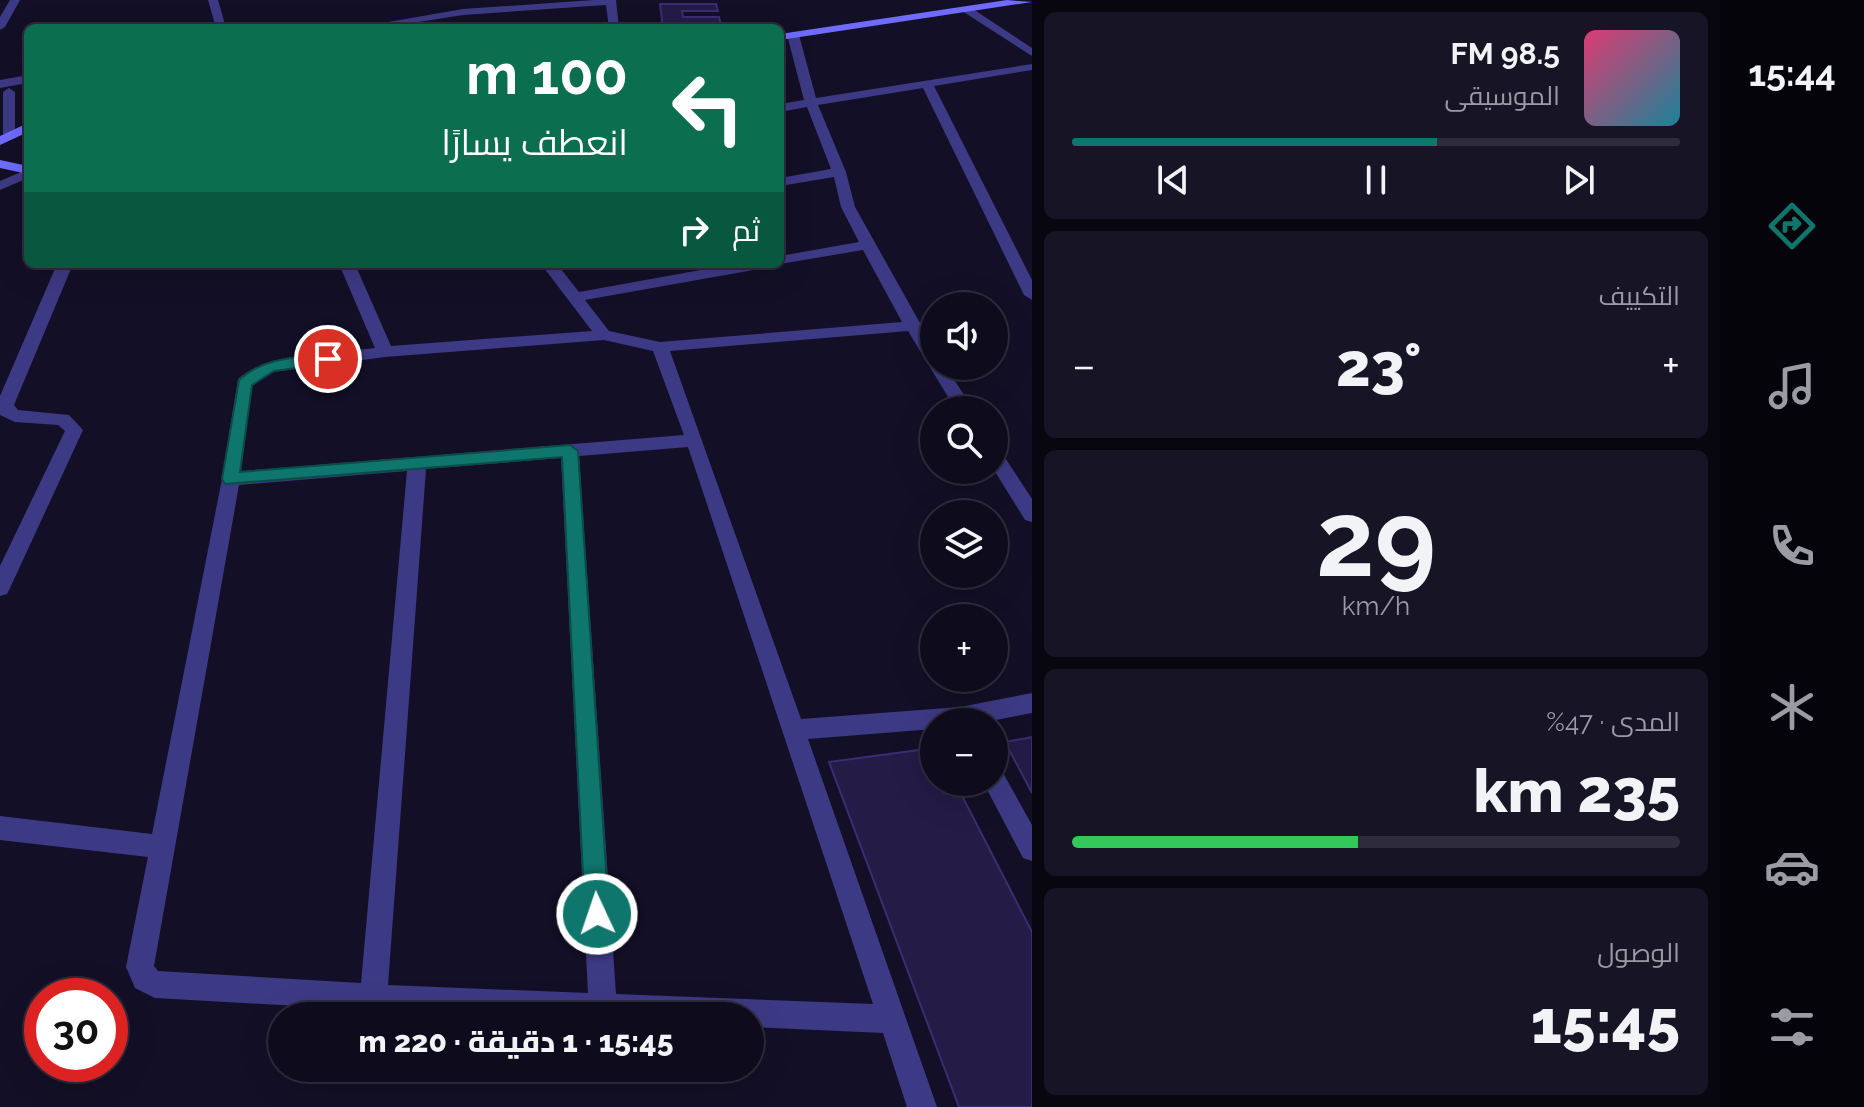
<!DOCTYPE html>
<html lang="ar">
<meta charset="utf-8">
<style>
body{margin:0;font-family:Raleway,Cairo,sans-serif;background:#171425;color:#f1f3f6;direction:rtl;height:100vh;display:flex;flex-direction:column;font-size:30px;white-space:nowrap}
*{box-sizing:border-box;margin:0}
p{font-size:26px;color:#9b9ba3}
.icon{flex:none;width:44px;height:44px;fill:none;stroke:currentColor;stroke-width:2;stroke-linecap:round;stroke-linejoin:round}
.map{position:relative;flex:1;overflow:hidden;direction:ltr}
.details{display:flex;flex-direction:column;gap:12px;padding:12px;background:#08060f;width:688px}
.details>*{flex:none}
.guide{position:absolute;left:24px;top:24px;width:760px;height:244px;border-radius:12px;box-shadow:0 8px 32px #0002,0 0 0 2px #2e2b3b;direction:rtl;background:#0b6e4f;color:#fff;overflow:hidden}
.buttons{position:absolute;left:920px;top:292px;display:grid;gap:16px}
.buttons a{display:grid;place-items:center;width:88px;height:88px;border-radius:50%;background:#0e0b1c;box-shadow:0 8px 32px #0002,0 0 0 2px #2e2b3b;font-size:40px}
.speed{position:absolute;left:24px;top:978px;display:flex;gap:16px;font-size:40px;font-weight:700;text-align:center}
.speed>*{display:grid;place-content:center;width:104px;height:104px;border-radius:50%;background:#0e0b1c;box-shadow:0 8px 32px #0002,0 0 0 2px #2e2b3b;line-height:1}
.speed .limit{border:12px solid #d22;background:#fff;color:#111}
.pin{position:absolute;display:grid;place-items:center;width:68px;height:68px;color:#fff;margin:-34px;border:4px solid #fff;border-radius:50%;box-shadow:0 2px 8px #0007}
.me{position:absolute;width:88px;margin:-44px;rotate:357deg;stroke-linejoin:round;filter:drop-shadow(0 0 6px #0008)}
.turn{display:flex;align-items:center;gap:28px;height:168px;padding:0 24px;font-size:36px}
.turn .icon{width:104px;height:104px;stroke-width:2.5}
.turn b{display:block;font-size:56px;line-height:68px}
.then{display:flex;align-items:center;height:76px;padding:0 24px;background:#0003;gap:16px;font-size:30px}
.big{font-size:60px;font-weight:800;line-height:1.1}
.details .tile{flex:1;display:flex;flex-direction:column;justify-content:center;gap:12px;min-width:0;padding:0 28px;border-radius:12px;background:#171425}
.details .dial{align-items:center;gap:0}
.dial b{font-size:104px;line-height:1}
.song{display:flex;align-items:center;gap:24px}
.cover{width:96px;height:96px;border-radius:12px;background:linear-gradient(135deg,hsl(340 70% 55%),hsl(190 70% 35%))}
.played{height:8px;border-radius:4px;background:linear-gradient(90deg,#0f766e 60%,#2e2b3b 60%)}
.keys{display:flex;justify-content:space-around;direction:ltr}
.heat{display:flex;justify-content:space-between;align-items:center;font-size:44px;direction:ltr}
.charge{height:12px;border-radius:6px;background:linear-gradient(90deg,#34c759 47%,#2e2b3b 0)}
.trip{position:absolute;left:268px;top:1002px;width:496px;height:80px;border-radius:40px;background:#0e0b1c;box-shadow:0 8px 32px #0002,0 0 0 2px #2e2b3b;font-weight:800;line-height:80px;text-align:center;direction:rtl}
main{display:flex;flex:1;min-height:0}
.tabs{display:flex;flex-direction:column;width:144px;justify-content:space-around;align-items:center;background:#06040b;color:#9b9ba3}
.tabs .icon{width:56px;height:56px}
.tabs .active{color:#0f766e}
.tabs b{font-size:36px;color:#f1f3f6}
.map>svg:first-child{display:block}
</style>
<main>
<nav class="tabs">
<b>15:44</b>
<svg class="icon active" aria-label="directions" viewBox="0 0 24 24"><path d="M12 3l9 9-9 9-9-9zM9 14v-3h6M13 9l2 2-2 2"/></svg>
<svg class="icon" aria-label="music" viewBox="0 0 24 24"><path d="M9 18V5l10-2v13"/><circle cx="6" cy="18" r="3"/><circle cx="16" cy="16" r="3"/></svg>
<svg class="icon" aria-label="phone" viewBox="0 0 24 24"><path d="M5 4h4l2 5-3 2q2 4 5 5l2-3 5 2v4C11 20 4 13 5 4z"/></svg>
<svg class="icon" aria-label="climate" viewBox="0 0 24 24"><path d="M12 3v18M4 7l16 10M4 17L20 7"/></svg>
<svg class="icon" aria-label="car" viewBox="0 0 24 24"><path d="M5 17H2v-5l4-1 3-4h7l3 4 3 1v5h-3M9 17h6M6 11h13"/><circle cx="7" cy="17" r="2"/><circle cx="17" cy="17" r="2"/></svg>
<svg class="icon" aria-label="filters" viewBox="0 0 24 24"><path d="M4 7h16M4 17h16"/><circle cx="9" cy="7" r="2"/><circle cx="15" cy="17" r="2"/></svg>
</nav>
<section class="details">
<div class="tile">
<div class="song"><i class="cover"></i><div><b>98.5 FM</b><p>الموسيقى</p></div></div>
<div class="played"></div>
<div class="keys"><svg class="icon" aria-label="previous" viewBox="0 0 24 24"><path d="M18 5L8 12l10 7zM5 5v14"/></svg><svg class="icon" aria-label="pause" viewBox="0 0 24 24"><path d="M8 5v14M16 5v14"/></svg><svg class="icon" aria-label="next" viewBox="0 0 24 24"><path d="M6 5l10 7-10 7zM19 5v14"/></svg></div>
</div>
<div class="tile"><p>التكييف</p>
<div class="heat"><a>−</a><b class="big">23°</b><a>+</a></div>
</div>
<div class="tile dial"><b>29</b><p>km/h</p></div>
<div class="tile"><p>المدى · 47%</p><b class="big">235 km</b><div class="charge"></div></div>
<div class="tile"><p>الوصول</p><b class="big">15:45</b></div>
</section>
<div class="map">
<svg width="1032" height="1107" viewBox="0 0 1032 1107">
<rect width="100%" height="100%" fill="#130f26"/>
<g fill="#241b47" stroke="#3b2d73" stroke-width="2">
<polygon points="660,4 716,4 718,11 682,11 683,17 719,17 721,25 663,28"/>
<polygon points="1032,737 1032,793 1005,742"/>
<polygon points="934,748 934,782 955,782 1032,932 1032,1107 959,1107 829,762"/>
</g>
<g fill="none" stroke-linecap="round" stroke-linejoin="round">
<g fill="#3d3a85" fill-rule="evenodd">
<polygon points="10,0 20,0 5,27 0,30 0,17"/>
<polygon points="208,0 218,0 226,28 216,28"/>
<polygon points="594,0 616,0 619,28 609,28 606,5 463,15 380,28 354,28 463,9"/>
<polygon points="962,7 970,7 1032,48 1032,56 962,11"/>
<path d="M 793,32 L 799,35 L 816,98 L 1032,64 L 1032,70 L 934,86 L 1032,280 L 1032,300 L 1024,295 L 923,88 L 818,105 L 846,172 L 855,207 L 934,348 L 934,366 L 945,366 L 974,410 L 956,410 L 908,331 L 670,351 L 801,719 L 960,707 L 1032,693 L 1032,713 L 985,722 L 934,722 L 934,729 L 808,739 L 937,1107 L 907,1107 L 883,1033 L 750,1027 L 750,1016 L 475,1016 L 155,998 L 135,988 L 126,967 L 148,857 L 0,840 L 0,816 L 152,834 L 222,479 L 238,379 C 268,352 335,353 375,348 L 339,264 L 355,264 L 391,346 L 592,331 L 541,264 L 557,264 L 579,292 L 734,264 L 767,264 L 759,269 L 585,300 L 609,331 L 660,342 L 902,322 L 863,250 L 780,264 L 778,264 L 780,256 L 859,242 L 841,207 L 834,177 L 780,186 L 780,178 L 831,169 L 807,107 L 780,112 L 780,104 L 804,100 L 787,35 ZM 604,340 L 653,351 L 684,435 L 241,471 L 252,385 L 273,372 L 385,357 ZM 688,447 L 873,1004 L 616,994 L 579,456 ZM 561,458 L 588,993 L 388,985 L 426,469 ZM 407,471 L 361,983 L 158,971 L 154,966 L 239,485 Z"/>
<polygon points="28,75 28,83 0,88 0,80"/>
<polygon points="28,169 28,178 0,190 0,181"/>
<polygon points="57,264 73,264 14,405 18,410 69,415 83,430 10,588 7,594 0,596 0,566 65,431 58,425 15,422 0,415 0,396"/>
<polygon points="994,449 1000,450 1032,499 1032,522 1025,520 994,470"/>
<polygon points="994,768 1002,771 1032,825 1032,861 1023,858 983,782 994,782"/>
</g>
<polygon fill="#3d3a85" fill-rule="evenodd" points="9,88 15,92 15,134 9,138 3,134 3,92"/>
<g fill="#6f6bff" fill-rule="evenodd">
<polygon points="1007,0 1032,2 780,40 780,34"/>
<polygon points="28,123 28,132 0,145 0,136"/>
<polygon points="0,160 28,166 28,174 0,168"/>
</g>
</g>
<path fill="#0f766e" stroke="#0a4d48" stroke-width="2" d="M 328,354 L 333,356 L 333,363 L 274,371 L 252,385 L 240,472 L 570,445 L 578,451 L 609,914 L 606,923 L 597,926 L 589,923 L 585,914 L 562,457 L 225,484 L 222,479 L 239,380 C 263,357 297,358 328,354 Z"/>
</svg>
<div class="buttons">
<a><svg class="icon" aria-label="sound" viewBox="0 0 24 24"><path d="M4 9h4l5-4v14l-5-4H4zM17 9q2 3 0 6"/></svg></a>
<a><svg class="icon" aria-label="search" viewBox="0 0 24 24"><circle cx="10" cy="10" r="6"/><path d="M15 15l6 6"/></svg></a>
<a><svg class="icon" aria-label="layers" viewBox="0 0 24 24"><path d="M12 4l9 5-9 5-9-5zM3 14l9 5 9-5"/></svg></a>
<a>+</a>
<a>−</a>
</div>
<div class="speed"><div class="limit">30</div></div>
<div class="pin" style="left:328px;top:359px;background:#d93025"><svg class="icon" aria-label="arrive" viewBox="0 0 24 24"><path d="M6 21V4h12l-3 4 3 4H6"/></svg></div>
<svg class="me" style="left:597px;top:914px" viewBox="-20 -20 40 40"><circle r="17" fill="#0f766e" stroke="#fff" stroke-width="3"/><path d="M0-11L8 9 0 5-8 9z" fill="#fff"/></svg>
<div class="trip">15:45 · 1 دقيقة · 220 m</div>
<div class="guide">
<div class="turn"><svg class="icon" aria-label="left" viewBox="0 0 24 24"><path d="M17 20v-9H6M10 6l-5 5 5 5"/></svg><div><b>100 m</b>انعطف يسارًا</div></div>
<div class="then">ثم<svg class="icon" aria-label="right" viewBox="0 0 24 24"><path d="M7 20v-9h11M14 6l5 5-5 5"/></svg></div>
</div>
</div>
</main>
